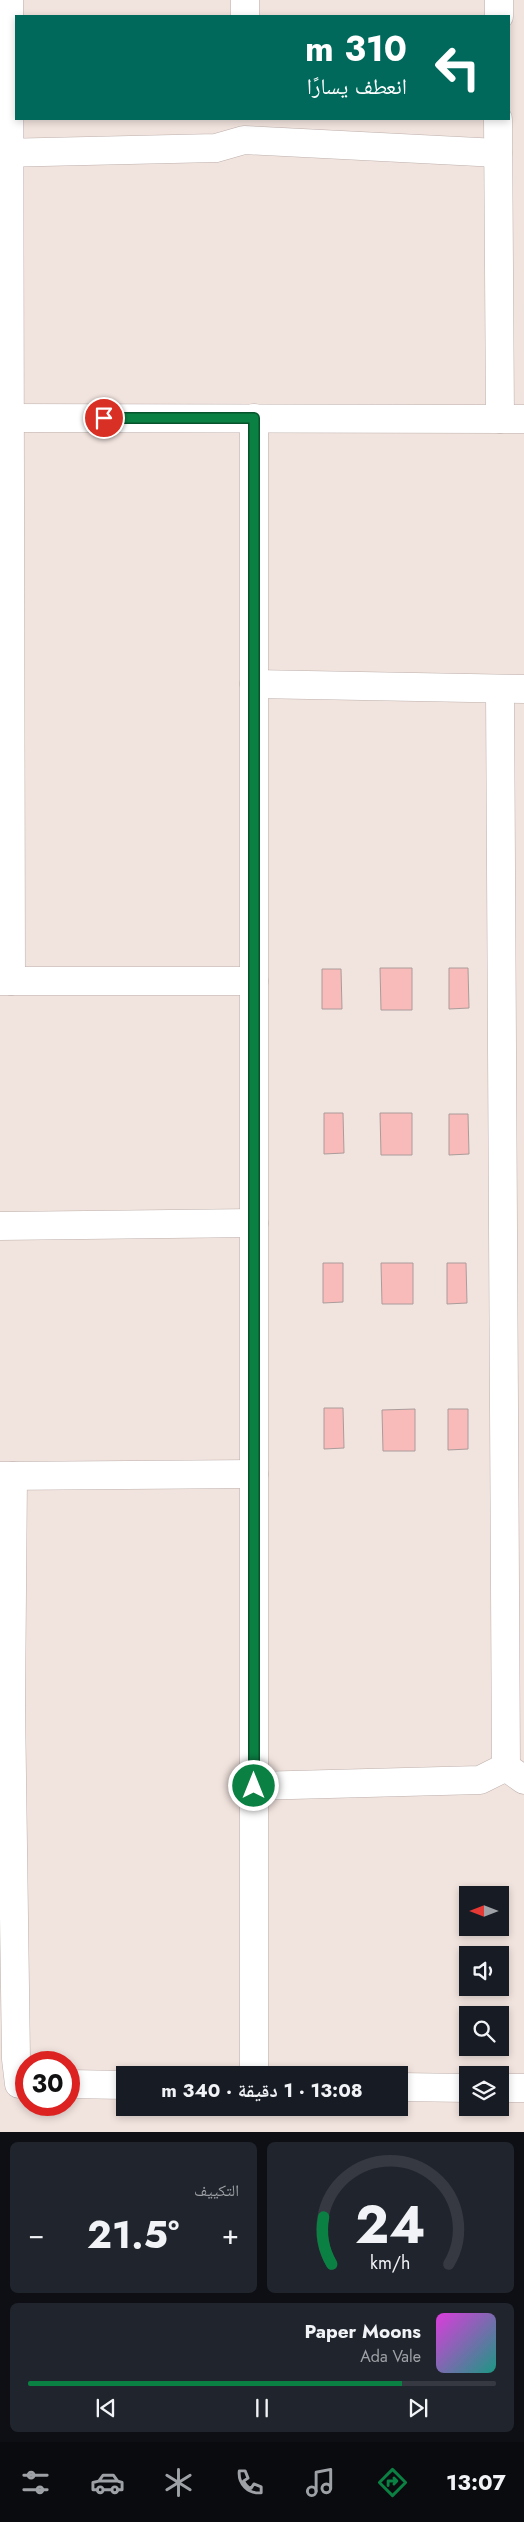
<!DOCTYPE html>
<html lang="ar">
<meta charset="utf-8">
<style>
body{margin:0;font-family:Jost,"Noto Naskh Arabic",sans-serif;background:#20242c;color:#f1f3f6;direction:rtl;height:100vh;display:flex;flex-direction:column;font-size:19px;white-space:nowrap}
*{box-sizing:border-box;margin:0}
p{font-size:16px;color:#9ea1a6}
.icon{flex:none;width:28px;height:28px;fill:none;stroke:currentColor;stroke-width:2;stroke-linecap:round;stroke-linejoin:round}
.map{position:relative;height:2132px;overflow:hidden;direction:ltr}
.sheet{display:flex;flex-direction:column;gap:10px;padding:10px;background:#0d0f14;flex:1}
.sheet>*{flex:none}
.banner{position:absolute;left:15px;top:15px;width:495px;height:105px;border-radius:0px;box-shadow:0 2px 8px #0003;direction:rtl;background:#00695c;color:#fff;overflow:hidden}
.needle{width:32px;rotate:270deg}
.controls{position:absolute;left:459px;top:1886px;display:grid;gap:10px}
.controls a{display:grid;place-items:center;width:50px;height:50px;border-radius:0px;background:#171b24;box-shadow:0 2px 8px #0003;font-size:25px}
.speed{position:absolute;left:15px;top:2051px;display:flex;gap:10px;font-size:25px;font-weight:700;text-align:center}
.speed>*{display:grid;place-content:center;width:65px;height:65px;border-radius:50%;background:#171b24;box-shadow:0 2px 8px #0003;line-height:1}
.speed .limit{border:8px solid #d22;background:#fff;color:#111}
.pin{position:absolute;display:grid;place-items:center;width:42px;height:42px;color:#fff;margin:-21px;border:2px solid #fff;border-radius:50%;box-shadow:0 1px 5px #0007}
.me{position:absolute;width:55px;margin:-28px;rotate:0deg;stroke-linejoin:round;filter:drop-shadow(0 0 4px #0008)}
.turn{display:flex;align-items:center;gap:18px;height:105px;padding:0 20px;font-size:22px}
.turn .icon{width:65px;height:65px;stroke-width:2.5}
.turn b{display:block;font-size:35px;line-height:42px}
.big{font-size:38px;font-weight:700;line-height:1.1}
.sheet .tile{flex:1;display:flex;flex-direction:column;justify-content:center;gap:8px;min-width:0;padding:0 18px;border-radius:8px;background:#20242c}
.sheet .dial{align-items:center;gap:0}
.dial svg{height:130px;overflow:visible;fill:none;stroke:#363941;stroke-width:7;stroke-linecap:round;text-anchor:middle}
.dial text{fill:#f1f3f6;stroke:none}
.song{display:flex;align-items:center;gap:15px}
.cover{width:60px;height:60px;border-radius:8px;background:linear-gradient(135deg,hsl(300 70% 55%),hsl(170 70% 35%))}
.played{height:5px;border-radius:2px;background:linear-gradient(90deg,#0b8043 80%,#363941 80%)}
.keys{display:flex;justify-content:space-around;direction:ltr}
.heat{display:flex;justify-content:space-between;align-items:center;font-size:28px;direction:ltr}
.sheet .tiles{flex:1;display:grid;gap:10px;grid-template-columns:1fr 1fr}
.tile:last-child{grid-column:span 2}
.trip{position:absolute;left:116px;top:2066px;width:292px;height:50px;border-radius:0px;background:#171b24;box-shadow:0 2px 8px #0003;font-weight:700;line-height:50px;text-align:center;direction:rtl}
.tabs{display:flex;height:80px;justify-content:space-around;align-items:center;background:#090b0e;color:#9ea1a6}
.tabs .icon{width:35px;height:35px}
.tabs .selected{color:#0b8043}
.tabs b{font-size:22px;color:#f1f3f6}
.map>svg:first-child{display:block}
</style>
<div class="map">
<svg width="524" height="2132" viewBox="0 0 524 2132">
<rect width="100%" height="100%" fill="#f1e3de"/>
<g fill="#f8bbb9" stroke="#aa9c9b">
<polygon points="380,968 412,968 412,1010 381,1010"/>
<polygon points="449,968 468,968 469,1008 449,1009"/>
<polygon points="322,969 341,969 342,1009 322,1009"/>
<polygon points="324,1113 343,1113 344,1153 324,1154"/>
<polygon points="380,1113 412,1113 412,1155 381,1155"/>
<polygon points="449,1114 468,1114 469,1154 449,1155"/>
<polygon points="323,1263 343,1263 343,1302 323,1303"/>
<polygon points="381,1263 413,1263 413,1304 382,1304"/>
<polygon points="447,1263 466,1263 467,1303 447,1304"/>
<polygon points="324,1408 343,1408 344,1448 324,1449"/>
<polygon points="415,1409 415,1451 383,1451 382,1410"/>
<polygon points="448,1409 468,1409 468,1449 448,1450"/>
</g>
<g fill="none" stroke-linecap="round" stroke-linejoin="round">
<g stroke="#beb0ac" stroke-width="29">
<g id="minor">
<polyline points="9,0 11,981"/>
<polyline points="245,16 245,0"/>
<polyline points="499,16 499,0"/>
<polyline points="498,119 500,419"/>
<polyline points="0,153 216,148 244,140 498,153"/>
<polyline points="0,418 524,419"/>
<polyline points="254,418 254,2075"/>
<polyline points="254,684 524,689"/>
<polyline points="500,689 506,1767 524,1780"/>
<polyline points="0,981 254,981"/>
<polyline points="0,1226 254,1223"/>
<polyline points="0,1476 254,1474"/>
<polyline points="13,1476 11,1706 16,2059 19,2084"/>
<polyline points="254,1786 480,1780 506,1767"/>
<polyline points="69,2084 125,2085"/>
<polyline points="400,2087 468,2088"/>
<polyline points="500,2088 524,2088"/>
</g>
</g>
<use href="#minor" stroke="#fff" stroke-width="28"/>
</g>
<g fill="none" stroke-linecap="round" stroke-linejoin="round">
<g stroke="#07532c" stroke-width="12">
<polyline id="route" points="104,418 254,418 254,1786"/>
</g>
<use href="#route" stroke="#0b8043" stroke-width="9"/>
</g>
</svg>
<div class="controls">
<a><svg class="needle" viewBox="-14 -14 28 28"><path d="M0-13l5 13h-10z" fill="#e53935"/><path d="M0 13l5-13h-10z" fill="#9ea1a6"/></svg></a>
<a><svg class="icon" aria-label="sound" viewBox="0 0 24 24"><path d="M4 9h4l5-4v14l-5-4H4zM17 9q2 3 0 6"/></svg></a>
<a><svg class="icon" aria-label="search" viewBox="0 0 24 24"><circle cx="10" cy="10" r="6"/><path d="M15 15l6 6"/></svg></a>
<a><svg class="icon" aria-label="layers" viewBox="0 0 24 24"><path d="M12 4l9 5-9 5-9-5zM3 14l9 5 9-5"/></svg></a>
</div>
<div class="speed"><div class="limit">30</div></div>
<div class="pin" style="left:104px;top:418px;background:#d93025"><svg class="icon" aria-label="arrive" viewBox="0 0 24 24"><path d="M6 21V4h12l-3 4 3 4H6"/></svg></div>
<svg class="me" style="left:254px;top:1786px" viewBox="-20 -20 40 40"><circle r="17" fill="#0b8043" stroke="#fff" stroke-width="3"/><path d="M0-11L8 9 0 5-8 9z" fill="#fff"/></svg>
<div class="trip">13:08 · 1 دقيقة · 340 m</div>
<div class="banner">
<div class="turn"><svg class="icon" aria-label="left" viewBox="0 0 24 24"><path d="M17 20v-9H6M10 6l-5 5 5 5"/></svg><div><b>310 m</b>انعطف يسارًا</div></div>
</div>
</div>
<section class="sheet">
<div class="tiles">
<div class="tile dial"><svg viewBox="0 0 100 80">
<path d="M14 69A42 42 0 1 1 86 69"/>
<path d="M14 69A42 42 0 0 1 9 40" stroke="#0b8043"/>
<text x="50" y="56" font-size="32" font-weight="700">24</text>
<text x="50" y="72" font-size="11">km/h</text>
</svg></div>
<div class="tile"><p>التكييف</p>
<div class="heat"><a>−</a><b class="big">21.5°</b><a>+</a></div>
</div>
<div class="tile">
<div class="song"><i class="cover"></i><div><b>Paper Moons</b><p>Ada Vale</p></div></div>
<div class="played"></div>
<div class="keys"><svg class="icon" aria-label="previous" viewBox="0 0 24 24"><path d="M18 5L8 12l10 7zM5 5v14"/></svg><svg class="icon" aria-label="pause" viewBox="0 0 24 24"><path d="M8 5v14M16 5v14"/></svg><svg class="icon" aria-label="next" viewBox="0 0 24 24"><path d="M6 5l10 7-10 7zM19 5v14"/></svg></div>
</div>
</div>
</section>
<nav class="tabs">
<b>13:07</b>
<svg class="icon selected" aria-label="directions" viewBox="0 0 24 24"><path d="M12 3l9 9-9 9-9-9zM9 14v-3h6M13 9l2 2-2 2"/></svg>
<svg class="icon" aria-label="music" viewBox="0 0 24 24"><path d="M9 18V5l10-2v13"/><circle cx="6" cy="18" r="3"/><circle cx="16" cy="16" r="3"/></svg>
<svg class="icon" aria-label="phone" viewBox="0 0 24 24"><path d="M5 4h4l2 5-3 2q2 4 5 5l2-3 5 2v4C11 20 4 13 5 4z"/></svg>
<svg class="icon" aria-label="climate" viewBox="0 0 24 24"><path d="M12 3v18M4 7l16 10M4 17L20 7"/></svg>
<svg class="icon" aria-label="car" viewBox="0 0 24 24"><path d="M5 17H2v-5l4-1 3-4h7l3 4 3 1v5h-3M9 17h6M6 11h13"/><circle cx="7" cy="17" r="2"/><circle cx="17" cy="17" r="2"/></svg>
<svg class="icon" aria-label="filters" viewBox="0 0 24 24"><path d="M4 7h16M4 17h16"/><circle cx="9" cy="7" r="2"/><circle cx="15" cy="17" r="2"/></svg>
</nav>
